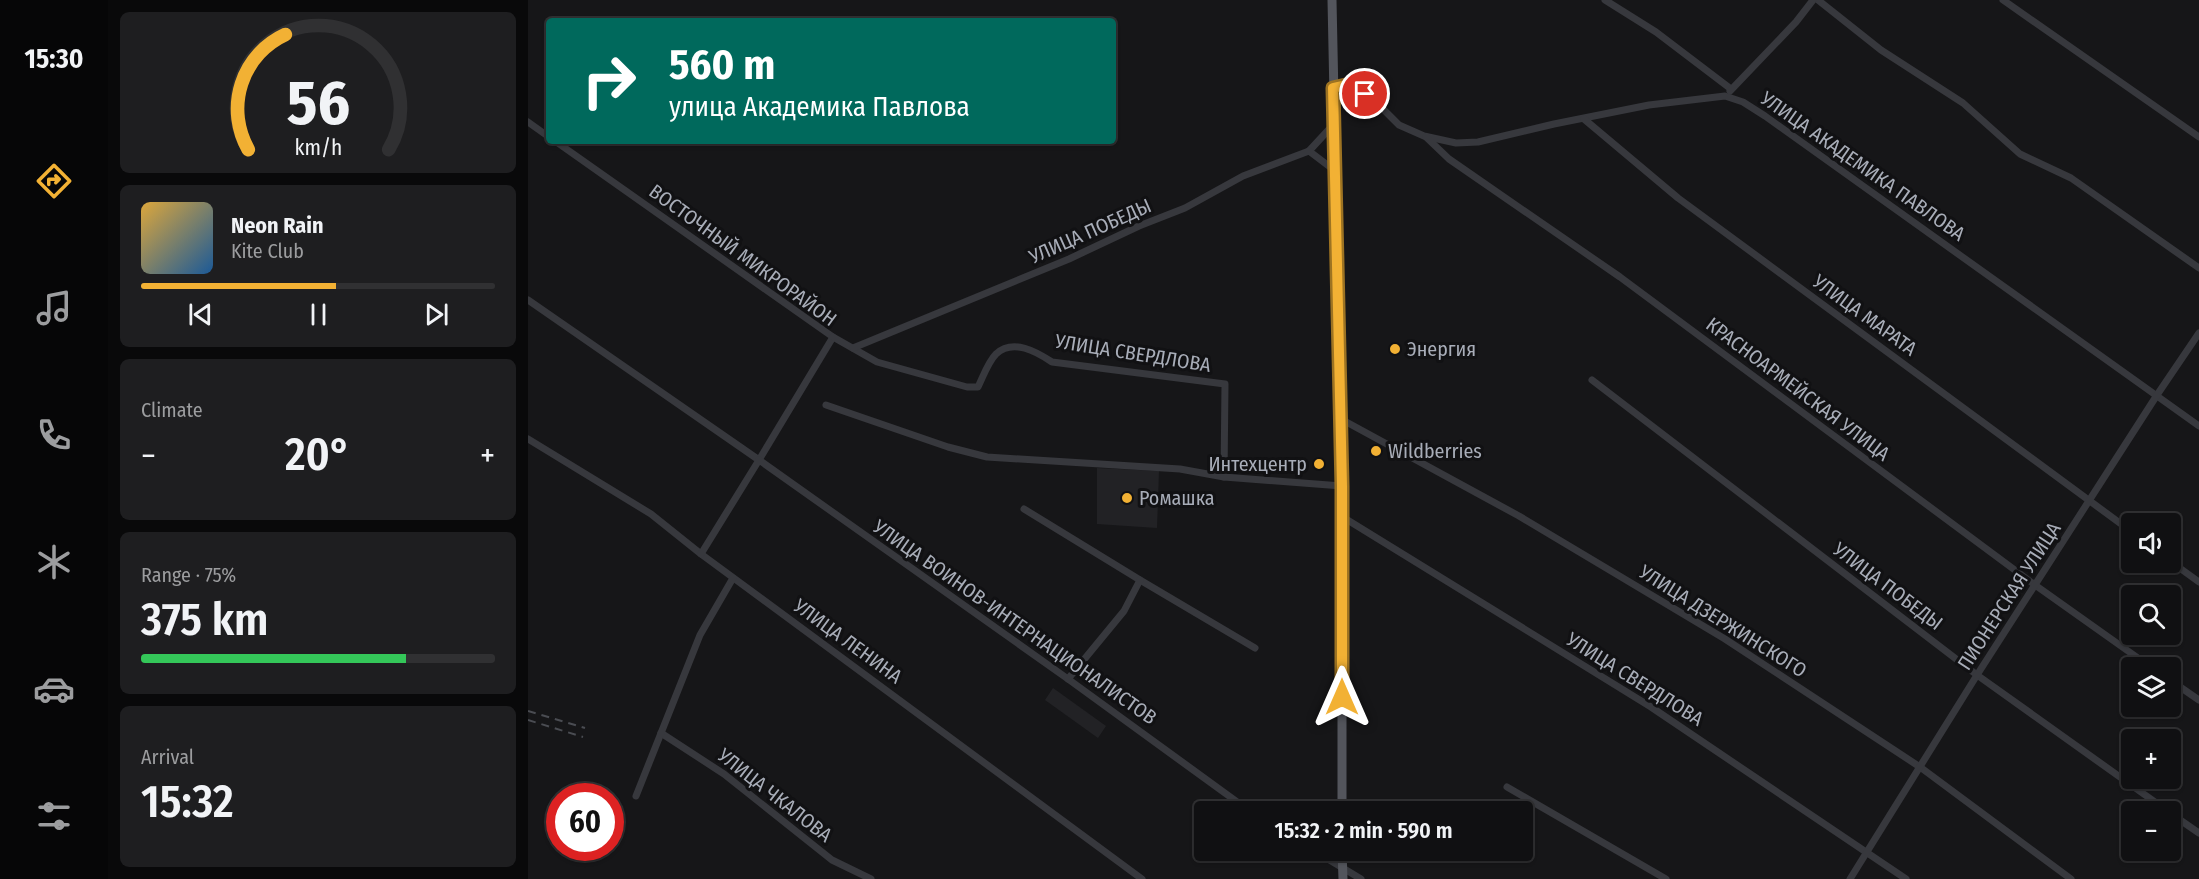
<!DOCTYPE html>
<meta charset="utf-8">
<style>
body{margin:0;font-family:"Fira Sans Condensed",sans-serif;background:#1e1e20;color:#f1f3f6;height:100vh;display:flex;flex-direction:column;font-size:22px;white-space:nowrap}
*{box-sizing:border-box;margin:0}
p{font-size:20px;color:#9c9d9f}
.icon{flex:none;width:33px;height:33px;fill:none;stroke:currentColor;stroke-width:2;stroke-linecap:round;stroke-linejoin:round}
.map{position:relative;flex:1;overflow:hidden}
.sheet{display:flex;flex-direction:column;gap:12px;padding:12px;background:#09090a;width:420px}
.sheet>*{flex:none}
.guide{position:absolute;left:18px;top:18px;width:570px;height:126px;border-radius:6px;box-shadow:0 2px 4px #0004,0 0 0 2px #303032;background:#00695c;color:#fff;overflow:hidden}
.fabs{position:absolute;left:1593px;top:513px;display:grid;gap:12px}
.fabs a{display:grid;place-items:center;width:60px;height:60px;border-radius:6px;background:#101012;box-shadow:0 2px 4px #0004,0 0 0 2px #303032;font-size:30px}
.speed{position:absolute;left:18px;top:783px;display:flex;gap:12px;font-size:30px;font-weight:700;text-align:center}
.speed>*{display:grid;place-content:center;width:78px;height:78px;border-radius:50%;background:#101012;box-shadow:0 2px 4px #0004,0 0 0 2px #303032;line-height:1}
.speed .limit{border:9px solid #d22;background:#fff;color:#111}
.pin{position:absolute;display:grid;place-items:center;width:51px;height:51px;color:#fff;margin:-26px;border:3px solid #fff;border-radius:50%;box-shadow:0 2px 6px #0007}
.me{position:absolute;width:66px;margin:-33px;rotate:0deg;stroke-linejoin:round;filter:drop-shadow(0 0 4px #0008)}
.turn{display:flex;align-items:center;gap:21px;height:126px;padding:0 24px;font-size:27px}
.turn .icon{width:78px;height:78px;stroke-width:2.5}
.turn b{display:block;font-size:42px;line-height:51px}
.big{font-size:45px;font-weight:600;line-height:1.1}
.sheet .card{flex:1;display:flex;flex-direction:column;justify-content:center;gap:9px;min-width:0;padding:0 21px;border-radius:9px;background:#1e1e20}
.sheet .dial{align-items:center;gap:0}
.dial svg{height:156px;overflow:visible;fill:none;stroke:#303032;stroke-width:7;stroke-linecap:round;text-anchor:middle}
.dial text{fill:#f1f3f6;stroke:none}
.song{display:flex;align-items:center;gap:18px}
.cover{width:72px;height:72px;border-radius:9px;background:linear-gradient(135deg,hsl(40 70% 55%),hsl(210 70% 35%))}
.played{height:6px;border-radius:3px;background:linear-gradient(90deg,#f2b134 55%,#303032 55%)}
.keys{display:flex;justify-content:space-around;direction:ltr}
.heat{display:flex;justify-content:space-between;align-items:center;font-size:33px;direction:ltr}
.charge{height:9px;border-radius:4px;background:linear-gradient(90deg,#34c759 75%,#303032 0)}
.trip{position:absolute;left:666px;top:801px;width:339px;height:60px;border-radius:6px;background:#101012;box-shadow:0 2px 4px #0004,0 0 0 2px #303032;font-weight:600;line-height:60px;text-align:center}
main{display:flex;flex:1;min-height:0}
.tab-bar{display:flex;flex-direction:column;width:108px;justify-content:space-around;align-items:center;background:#060607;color:#9c9d9f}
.tab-bar .icon{width:42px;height:42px}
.tab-bar .current{color:#f2b134}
.tab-bar b{font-size:27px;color:#f1f3f6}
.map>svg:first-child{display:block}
</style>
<main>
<nav class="tab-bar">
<b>15:30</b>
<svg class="icon current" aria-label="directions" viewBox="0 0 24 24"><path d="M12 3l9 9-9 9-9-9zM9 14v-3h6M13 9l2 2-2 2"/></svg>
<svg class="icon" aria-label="music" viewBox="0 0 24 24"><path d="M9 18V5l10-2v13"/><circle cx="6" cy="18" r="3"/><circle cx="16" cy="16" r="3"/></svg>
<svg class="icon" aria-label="phone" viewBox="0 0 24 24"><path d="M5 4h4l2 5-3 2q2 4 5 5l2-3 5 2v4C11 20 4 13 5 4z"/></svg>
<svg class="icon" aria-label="climate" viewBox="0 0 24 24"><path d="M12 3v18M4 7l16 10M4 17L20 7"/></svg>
<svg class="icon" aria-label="car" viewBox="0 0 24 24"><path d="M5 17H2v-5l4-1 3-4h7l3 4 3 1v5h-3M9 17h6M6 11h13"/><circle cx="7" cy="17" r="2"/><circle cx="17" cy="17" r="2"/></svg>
<svg class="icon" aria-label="filters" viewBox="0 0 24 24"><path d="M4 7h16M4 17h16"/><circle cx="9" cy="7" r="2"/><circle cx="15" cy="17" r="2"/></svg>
</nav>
<section class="sheet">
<div class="card dial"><svg viewBox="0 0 100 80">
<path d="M14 69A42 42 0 1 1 86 69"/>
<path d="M14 69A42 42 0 0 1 33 10" stroke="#f2b134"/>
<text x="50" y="56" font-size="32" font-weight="700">56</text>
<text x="50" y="72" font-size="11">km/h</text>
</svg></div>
<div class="card">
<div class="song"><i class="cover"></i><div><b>Neon Rain</b><p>Kite Club</p></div></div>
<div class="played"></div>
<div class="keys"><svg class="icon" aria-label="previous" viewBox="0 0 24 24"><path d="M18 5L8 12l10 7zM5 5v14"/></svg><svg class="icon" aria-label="pause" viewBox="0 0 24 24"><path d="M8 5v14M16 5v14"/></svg><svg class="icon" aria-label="next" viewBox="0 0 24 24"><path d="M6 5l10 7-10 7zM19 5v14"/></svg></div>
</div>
<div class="card"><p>Climate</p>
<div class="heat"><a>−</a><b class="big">20°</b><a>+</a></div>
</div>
<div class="card"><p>Range · 75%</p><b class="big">375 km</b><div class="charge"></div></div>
<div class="card"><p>Arrival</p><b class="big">15:32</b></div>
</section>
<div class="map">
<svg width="1671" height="879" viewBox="0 0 1671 879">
<rect width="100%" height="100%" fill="#161618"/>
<g fill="#222225">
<polygon points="569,468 631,471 629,528 569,524"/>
<polygon points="525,688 578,726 570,738 517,700"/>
</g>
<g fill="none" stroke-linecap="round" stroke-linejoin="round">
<g stroke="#37383d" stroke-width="7">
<polyline points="1077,0 1128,32 1203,89"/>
<polyline points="1290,0 1353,50 1435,103 1492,154 1543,178 1671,268"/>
<polyline points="1475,0 1671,137"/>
<polyline points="805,88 818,85 848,102 871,125 896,136 928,143 950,142 1026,124 1121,105 1197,96 1215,102 1237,116 1671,426"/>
<polyline points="1202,91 1268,22 1285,0"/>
<polyline points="1056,119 1150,198 1604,532"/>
<polyline points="0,122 21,137"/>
<polyline points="898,137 921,159 1092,277 1507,585 1624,668"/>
<polyline points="781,151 806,124"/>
<polyline points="0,300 231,460 305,337 27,141"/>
<path d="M 305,337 L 349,362 L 439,387 L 450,387 C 455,377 460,362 468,354 C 485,338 509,352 524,362 L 697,384 L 696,477"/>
<polyline points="325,348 541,259 611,226 657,208 715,176 781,151 806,170"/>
<polyline points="1064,380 1449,675 1641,812"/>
<polyline points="298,405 420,447 459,457 652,469 696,477 814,486"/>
<polyline points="811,418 991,516 1197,639 1392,767 1543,879"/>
<polyline points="0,439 123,514 173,554 614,879"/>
<polyline points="496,509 612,580 727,648"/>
<polyline points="813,516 1123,707 1378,879"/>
<polyline points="173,554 231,460 540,679 723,812"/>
<polyline points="1642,561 1671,582"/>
<polyline points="540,679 596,611 612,580"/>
<polyline points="1642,680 1671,700"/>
<polyline points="133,733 196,774 304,860 343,879"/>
<polyline points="979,787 1138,879"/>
<polyline points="108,796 172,635 205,578"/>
<polyline points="1642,813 1671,833"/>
<polyline points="785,850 833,879"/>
<polyline points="1322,879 1449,675 1629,395 1671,333"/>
</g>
<g stroke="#53555c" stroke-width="9">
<polyline points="804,0 814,486 814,812"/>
<polyline points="814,850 815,879"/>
</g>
<g stroke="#4a4c52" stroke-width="2" stroke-dasharray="8 6" stroke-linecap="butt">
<polyline points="0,711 57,728"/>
<polyline points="0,720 55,737"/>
</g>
</g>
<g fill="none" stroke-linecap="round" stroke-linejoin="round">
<g stroke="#9d7322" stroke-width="15">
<polyline id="route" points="814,697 814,486 805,88 818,85 837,94"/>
</g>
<use href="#route" stroke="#f2b134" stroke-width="10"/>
</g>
<g fill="#f2b134" stroke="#111113" stroke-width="2">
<circle cx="867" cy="349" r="6"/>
<circle cx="848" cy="451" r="6"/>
<circle cx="791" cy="464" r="6"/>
<circle cx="599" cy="498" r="6"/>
</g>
<g text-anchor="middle" stroke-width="6" stroke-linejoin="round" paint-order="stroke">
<g font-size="20" fill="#a8adb8" stroke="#111113">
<text transform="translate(1335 166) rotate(35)" y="7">УЛИЦА АКАДЕМИКА ПАВЛОВА</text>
<text transform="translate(562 231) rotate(-24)" y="7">УЛИЦА ПОБЕДЫ</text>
<text transform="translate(215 255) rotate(36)" y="7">ВОСТОЧНЫЙ МИКРОРАЙОН</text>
<text transform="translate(1337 315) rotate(36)" y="7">УЛИЦА МАРАТА</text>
<text transform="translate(605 353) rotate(9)" y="7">УЛИЦА СВЕРДЛОВА</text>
<text transform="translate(1270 389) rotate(37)" y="7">КРАСНОАРМЕЙСКАЯ УЛИЦА</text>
<text transform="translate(1360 586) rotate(37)" y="7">УЛИЦА ПОБЕДЫ</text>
<text transform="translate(1481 596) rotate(-57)" y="7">ПИОНЕРСКАЯ УЛИЦА</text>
<text transform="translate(1195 621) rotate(32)" y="7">УЛИЦА ДЗЕРЖИНСКОГО</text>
<text transform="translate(487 622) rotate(35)" y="7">УЛИЦА ВОИНОВ-ИНТЕРНАЦИОНАЛИСТОВ</text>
<text transform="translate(320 641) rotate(36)" y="7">УЛИЦА ЛЕНИНА</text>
<text transform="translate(1107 679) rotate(32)" y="7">УЛИЦА СВЕРДЛОВА</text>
<text transform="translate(247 795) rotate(38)" y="7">УЛИЦА ЧКАЛОВА</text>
</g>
<g font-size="20" fill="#a8adb8" stroke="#111113" text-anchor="start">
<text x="879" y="356">Энергия</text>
<text x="860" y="458">Wildberries</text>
<text x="779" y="471" text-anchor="end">Интехцентр</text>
<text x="611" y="505">Ромашка</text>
</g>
</g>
</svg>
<div class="fabs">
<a><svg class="icon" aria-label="sound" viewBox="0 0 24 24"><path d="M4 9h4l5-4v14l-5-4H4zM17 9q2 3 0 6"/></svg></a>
<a><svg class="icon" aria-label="search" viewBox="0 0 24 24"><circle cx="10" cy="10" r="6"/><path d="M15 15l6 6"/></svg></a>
<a><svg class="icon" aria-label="layers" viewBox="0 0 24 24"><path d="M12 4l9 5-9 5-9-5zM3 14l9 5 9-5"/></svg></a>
<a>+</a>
<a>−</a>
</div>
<div class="speed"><div class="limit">60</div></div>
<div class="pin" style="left:837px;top:94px;background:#d93025"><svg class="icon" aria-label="arrive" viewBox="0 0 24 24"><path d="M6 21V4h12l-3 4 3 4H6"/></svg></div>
<svg class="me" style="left:814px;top:697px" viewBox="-20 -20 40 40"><path d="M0-17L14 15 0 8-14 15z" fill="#f2b134" stroke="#fff" stroke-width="4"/></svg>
<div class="trip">15:32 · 2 min · 590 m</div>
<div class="guide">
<div class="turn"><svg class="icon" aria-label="right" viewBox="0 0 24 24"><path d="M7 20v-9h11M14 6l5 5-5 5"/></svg><div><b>560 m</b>улица Академика Павлова</div></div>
</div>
</div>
</main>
